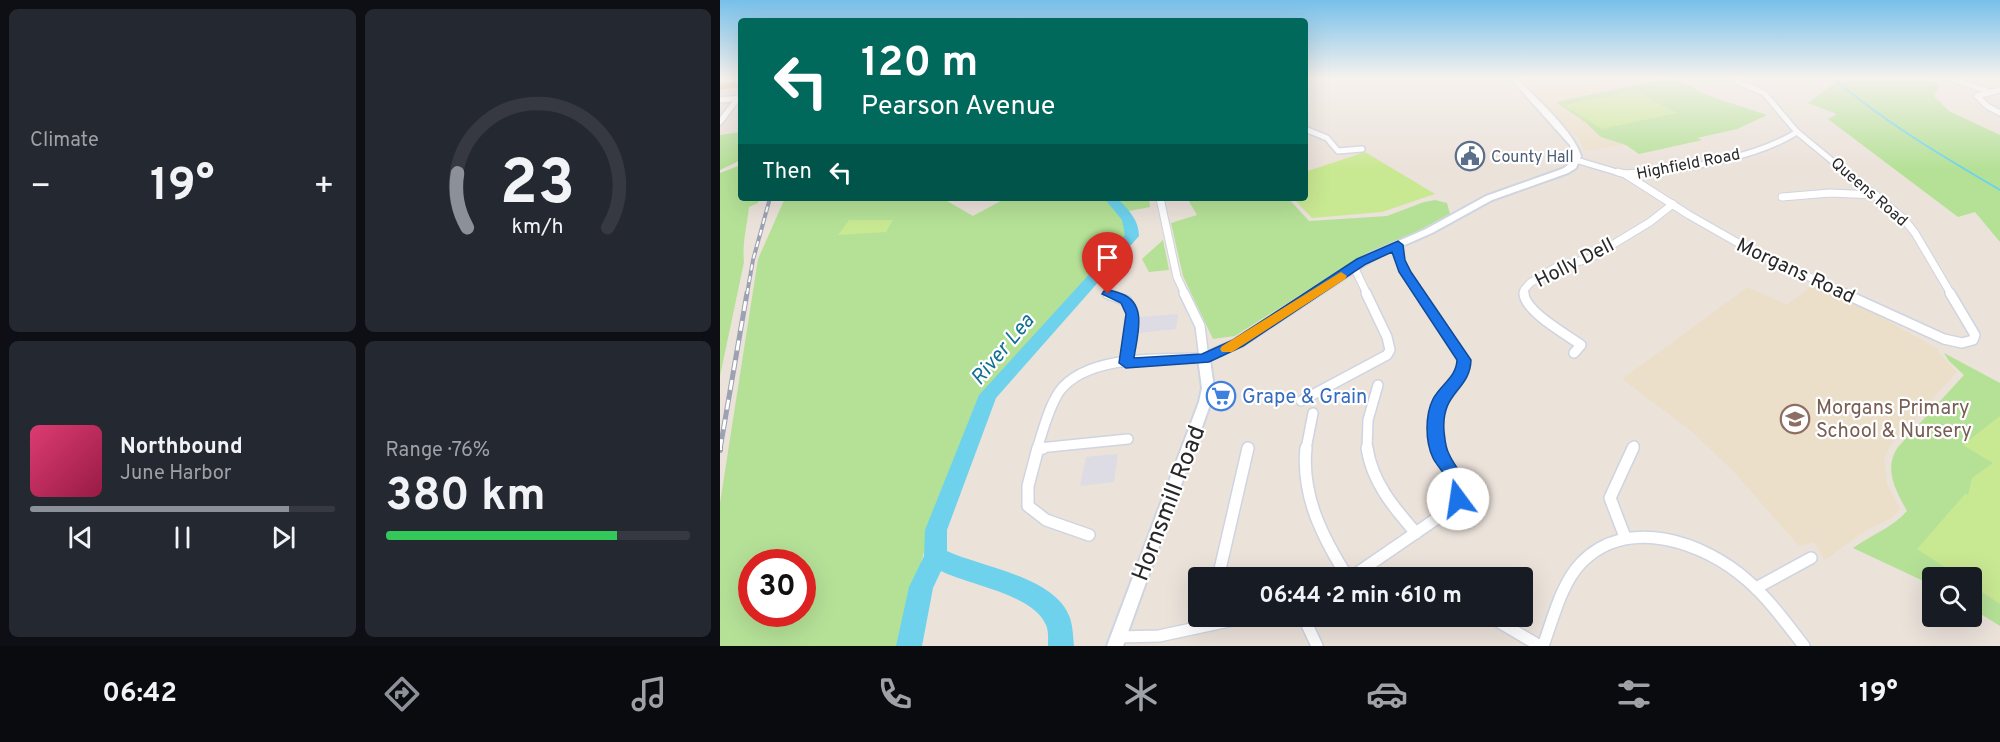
<!DOCTYPE html>
<meta charset="utf-8">
<style>
body{margin:0;font-family:Overpass,sans-serif;background:#242831;color:#f1f3f6;height:100vh;display:flex;flex-direction:column;font-size:22px;white-space:nowrap}
*{box-sizing:border-box;margin:0}
p{font-size:20px;color:#9ea1a6}
.icon{flex:none;width:33px;height:33px;fill:none;stroke:currentColor;stroke-width:2;stroke-linecap:round;stroke-linejoin:round}
.map{position:relative;flex:1;overflow:hidden}
.panel{display:flex;flex-direction:column;gap:9px;padding:9px;background:#0d0f14;width:720px}
.panel>*{flex:none}
.banner{position:absolute;left:18px;top:18px;width:570px;height:183px;border-radius:6px;box-shadow:0 6px 24px #0002;background:#00695c;color:#fff;overflow:hidden}
.controls{position:absolute;left:1202px;top:567px;display:grid;gap:12px}
.controls a{display:grid;place-items:center;width:60px;height:60px;border-radius:6px;background:#171b24;box-shadow:0 6px 24px #0002;font-size:30px}
.speed{position:absolute;left:18px;top:549px;display:flex;gap:12px;font-size:30px;font-weight:700;text-align:center}
.speed>*{display:grid;place-content:center;width:78px;height:78px;border-radius:50%;background:#171b24;box-shadow:0 6px 24px #0002;line-height:1}
.speed .limit{border:9px solid #d22;background:#fff;color:#111}
.pin{position:absolute;display:grid;place-items:center;width:51px;height:51px;color:#fff;margin:-62px -26px;border-radius:50% 50% 50% 0;rotate:-45deg;box-shadow:0 0 6px #0007}
.pin .icon{rotate:45deg}
.me{position:absolute;width:66px;margin:-33px;rotate:346deg;stroke-linejoin:round;filter:drop-shadow(0 0 4px #0008)}
.turn{display:flex;align-items:center;gap:21px;height:126px;padding:0 24px;font-size:27px}
.turn .icon{width:78px;height:78px;stroke-width:2.5}
.turn b{display:block;font-size:42px;line-height:51px}
.then{display:flex;align-items:center;height:57px;padding:0 24px;background:#0003;gap:12px;font-size:22px}
.big{font-size:45px;font-weight:700;line-height:1.1}
.panel .tile{flex:1;display:flex;flex-direction:column;justify-content:center;gap:9px;min-width:0;padding:0 21px;border-radius:9px;background:#242831}
.panel .dial{align-items:center;gap:0}
.dial svg{height:156px;overflow:visible;fill:none;stroke:#363941;stroke-width:7;stroke-linecap:round;text-anchor:middle}
.dial text{fill:#f1f3f6;stroke:none}
.song{display:flex;align-items:center;gap:18px}
.cover{width:72px;height:72px;border-radius:9px;background:linear-gradient(135deg,hsl(340 70% 55%),hsl(340 70% 35%))}
.played{height:6px;border-radius:3px;background:linear-gradient(90deg,#8c9099 85%,#363941 85%)}
.keys{display:flex;justify-content:space-around;direction:ltr}
.heat{display:flex;justify-content:space-between;align-items:center;font-size:33px;direction:ltr}
.charge{height:9px;border-radius:4px;background:linear-gradient(90deg,#34c759 76%,#363941 0)}
.panel .tiles{flex:1;display:grid;gap:9px;grid-template-columns:repeat(2,1fr)}
.trip{position:absolute;left:468px;top:567px;width:345px;height:60px;border-radius:6px;background:#171b24;box-shadow:0 6px 24px #0002;font-weight:700;line-height:60px;text-align:center}
.menu{display:flex;height:96px;justify-content:space-around;align-items:center;background:#090b0e;color:#9ea1a6}
.menu .icon{width:42px;height:42px}
.menu .selected{color:#8c9099}
.menu b{font-size:27px;color:#f1f3f6}
main{display:flex;flex:1;min-height:0}
.map>svg:first-child{display:block}
</style>
<main>
<section class="panel">
<div class="tiles">
<div class="tile"><p>Climate</p>
<div class="heat"><a>−</a><b class="big">19°</b><a>+</a></div>
</div>
<div class="tile dial"><svg viewBox="0 0 100 80">
<path d="M14 69A42 42 0 1 1 86 69"/>
<path d="M14 69A42 42 0 0 1 9 41" stroke="#8c9099"/>
<text x="50" y="56" font-size="32" font-weight="700">23</text>
<text x="50" y="72" font-size="11">km/h</text>
</svg></div>
<div class="tile">
<div class="song"><i class="cover"></i><div><b>Northbound</b><p>June Harbor</p></div></div>
<div class="played"></div>
<div class="keys"><svg class="icon" aria-label="previous" viewBox="0 0 24 24"><path d="M18 5L8 12l10 7zM5 5v14"/></svg><svg class="icon" aria-label="pause" viewBox="0 0 24 24"><path d="M8 5v14M16 5v14"/></svg><svg class="icon" aria-label="next" viewBox="0 0 24 24"><path d="M6 5l10 7-10 7zM19 5v14"/></svg></div>
</div>
<div class="tile"><p>Range · 76%</p><b class="big">380 km</b><div class="charge"></div></div>
</div>
</section>
<div class="map">
<svg width="1280" height="646" viewBox="0 0 1280 646">
<rect width="100%" height="100%" fill="#ebe2da"/>
<g fill="#dddbe3">
<polygon points="458,314 456,329 419,333 420,317"/>
<polygon points="398,454 394,482 360,486 366,457"/>
</g>
<g fill="#ecdfc9">
<polygon points="799,78 949,78 971,86 983,94 1047,115 1017,129 978,137 982,140 952,147 919,154 906,145 865,151 858,138"/>
<polygon points="1094,284 1136,303 1218,349 1219,353 1237,372 1170,446 1164,459 1167,484 1180,509 1172,518 1145,531 1105,560 1094,542 1079,546 1013,471 970,430 902,379 1028,287 1067,305"/>
</g>
<g fill="#b5e197" fill-rule="evenodd">
<polygon points="949,78 971,86 983,94 1047,115 1017,129 977,138 982,140 919,154 906,145 881,137 865,122 836,102"/>
<polygon points="1113,78 1199,78 1220,84 1214,96 1229,111 1280,135 1280,242 1255,212 1238,217 1108,119 1117,114 1088,103 1115,83"/>
<polygon points="21,132 21,160 0,170 0,135"/>
<path d="M 21,165 L 21,198 L 40,198 L 38,203 L 29,207 C 27,226 22,243 24,262 L 0,376 L 0,173 Z"/>
<path d="M 65,198 L 222,198 L 253,216 L 286,198 L 429,198 L 430,207 L 409,211 L 416,226 L 397,251 L 266,394 L 216,509 L 178,646 L 0,646 L 0,503 L 38,259 ZM 32,562 L 82,562 L 82,614 L 32,614 Z"/>
<polygon points="467,198 568,198 589,221 667,216 704,202 715,200 727,203 730,214 690,235 640,257 515,336 493,339 463,276 451,223 477,215"/>
<polygon points="443,240 449,270 429,272 422,259"/>
<path d="M 1224,353 L 1280,383 L 1280,626 L 1251,608 L 1251,578 L 1212,578 L 1212,585 L 1133,548 C 1151,535 1172,528 1187,511 C 1176,491 1163,469 1178,447 L 1244,375 L 1229,361 Z"/>
</g>
<g fill="#c9e892">
<polygon points="916,91 957,113 882,129 843,105"/>
<polygon points="645,152 715,194 662,212 592,218 573,198 585,198 585,172"/>
<polygon points="129,220 173,220 166,232 118,235"/>
<polygon points="1280,416 1280,604 1251,585 1251,578 1240,577 1197,549 1245,494 1248,495 1252,478 1273,463 1243,445"/>
</g>
<g fill="none" stroke-linecap="round" stroke-linejoin="round">
<path stroke="#6ed2ec" stroke-width="2" d="M 1113,78 C 1164,122 1222,156 1280,190"/>
<path fill="#6ed2ec" fill-rule="evenodd" d="M 384,198 L 397,198 C 408,209 419,220 419,236 L 276,398 L 227,530 L 227,551 C 264,568 336,577 350,618 C 353,627 353,637 354,646 L 328,646 C 328,639 329,629 325,623 C 311,594 249,585 221,571 L 213,588 L 202,646 L 176,646 L 189,587 L 204,556 L 205,530 L 259,395 L 405,235 L 402,220 Z"/>
<g stroke="#cfd4e1" stroke-width="8">
<g id="minor-far3">
<polyline points="1009,78 1044,93 1077,132 1128,174"/>
<polyline points="1230,78 1267,91"/>
<polyline points="0,80 12,78"/>
<polyline points="1280,90 1257,96 1267,106 1280,113"/>
<polyline points="0,100 21,98"/>
<polyline points="0,122 18,98"/>
<polyline points="585,129 607,138 618,151 642,149"/>
<polyline points="856,160 903,174"/>
<path d="M 924,174 C 972,167 1036,158 1077,132"/>
</g>
</g>
<g stroke="#cfd4e1" stroke-width="9">
<g id="minor-far2">
<polyline points="898,172 905,174 934,172"/>
<polyline points="1126,172 1183,218 1195,233 1231,294"/>
<polyline points="905,174 969,215 1034,252 1127,294"/>
<polyline points="1062,197 1110,193 1156,195"/>
<polyline points="440,198 457,277 465,294"/>
<path d="M 677,245 C 680,265 689,278 700,294"/>
<polyline points="634,267 647,294"/>
<polyline points="804,294 804,290 810,283 838,266 869,259 930,222 953,204"/>
</g>
</g>
<g stroke="#cfd4e1" stroke-width="12">
<g id="minor-far1">
<path d="M 699,293 L 744,360 C 743,397 704,396 719,449"/>
<path d="M 804,293 C 804,311 846,334 861,345 L 854,353"/>
<polyline points="1123,293 1224,339 1242,343 1253,340 1255,335 1230,293"/>
<polyline points="388,294 407,301 413,314 407,363"/>
<polyline points="581,401 667,355 670,350 667,337 646,293"/>
<polyline points="319,448 408,439"/>
<path d="M 317,449 C 323,431 328,409 339,392 C 366,354 442,359 484,358 L 480,326 L 464,293"/>
<polyline points="586,449 593,413"/>
<polyline points="647,449 648,420 658,385"/>
<polyline points="913,449 914,446"/>
</g>
</g>
<g stroke="#cfd4e1" stroke-width="14">
<g id="minor">
<polyline points="318,448 308,486 308,506 326,520 369,535"/>
<polyline points="319,448 323,448"/>
<path d="M 586,448 C 581,496 603,538 628,578"/>
<path d="M 647,448 C 652,482 674,508 696,533"/>
<polyline points="905,537 890,498 913,448"/>
<polyline points="731,576 733,578"/>
<polyline points="498,578 528,448"/>
<path d="M 630,578 L 732,508 C 748,484 726,470 718,448"/>
<polyline points="1036,588 1091,558"/>
<polyline points="583,616 597,646"/>
<polyline points="769,616 820,646"/>
<polyline points="398,637 439,636 532,616"/>
<path d="M 823,646 C 833,619 841,584 861,563 C 907,515 984,542 1027,580 C 1049,599 1066,623 1084,646"/>
</g>
</g>
<g stroke="#cfd4e1" stroke-width="4">
<path id="secondary" d="M 790,78 L 797,78 C 816,99 853,130 861,156 L 856,168 L 848,173 L 772,200 L 712,233 L 655,258 L 522,346 L 490,360 L 494,388 L 491,402 L 403,646 L 387,646 L 479,402 L 482,388 L 478,358 L 480,355 L 514,340 L 649,254 L 706,229 L 766,196 L 842,169 C 853,163 853,157 850,145 Z"/>
</g>
<g stroke="#c3c3c3" stroke-width="2">
<polygon id="trunk" points="21,82 21,86 0,89 0,85"/>
</g>
<use href="#minor-far3" stroke="#fff" stroke-width="5"/>
<use href="#minor-far2" stroke="#fff" stroke-width="7"/>
<use href="#minor-far1" stroke="#fff" stroke-width="9"/>
<use href="#minor" stroke="#fff" stroke-width="11"/>
<use href="#secondary" fill="#fff" fill-rule="evenodd"/>
<use href="#trunk" fill="#f4aa58" fill-rule="evenodd"/>
<g stroke="#9da2b3" stroke-width="4">
<polyline id="rail-far2" points="27,294 33,260 50,198"/>
</g>
<g stroke="#9da2b3" stroke-width="5">
<polyline id="rail-far1" points="0,449 27,293"/>
</g>
<g stroke="#9da2b3" stroke-width="6">
<polyline id="rail" points="0,450 0,448"/>
</g>
<use href="#rail-far2" stroke="#fff" stroke-width="2" stroke-dasharray="6" stroke-linecap="butt"/>
<use href="#rail-far1" stroke="#fff" stroke-width="3" stroke-dasharray="10" stroke-linecap="butt"/>
<use href="#rail" stroke="#fff" stroke-width="4" stroke-dasharray="12" stroke-linecap="butt"/>
</g>
<linearGradient id="sky" x2="0" y2="1"><stop stop-color="#77c0ea"/><stop offset="0.46" stop-color="#f6f2ee"/><stop offset="1" stop-color="#f6f2ee" stop-opacity="0"/></linearGradient>
<rect width="1280" height="169" fill="url(#sky)"/>
<path fill="#1a73e8" stroke="#114b97" stroke-width="1.5" d="M 678,241 L 683,245 L 685,260 L 691,272 L 751,360 C 750,391 721,391 724,431 C 725,439 725,447 729,454 C 736,470 754,485 745,505 L 738,507 L 732,505 C 728,497 730,490 728,482 C 725,473 717,466 713,458 C 705,441 705,415 713,399 C 721,384 736,378 737,360 L 679,272 L 672,252 L 646,264 L 523,346 L 489,362 L 406,368 L 399,363 L 406,314 L 401,303 L 382,294 L 384,291 C 391,289 396,292 402,294 C 428,304 417,336 414,358 L 482,354 L 513,340 L 637,259 Z"/>
<polygon fill="#f59e0b" points="621,272 627,276 625,279 512,352 502,352 500,349 502,346"/>
<defs>
<g id="civic-ring" transform="scale(1.5)"><circle r="9.5" fill="#fff" stroke="#5c6f8a" stroke-width="1.5"/><path d="M-.6-6.5H3V-4.5H.6V-3L4-1V1h2V6H-6V1h2V-1L-.6-3ZM-1.2 2.5V6h2.4V2.5Z" fill="#5c6f8a"/></g>
<g id="supermarket-ring" transform="scale(1.5)"><circle r="9.5" fill="#fff" stroke="#3f7fe0" stroke-width="1.5"/><path d="M-6-5.5h2.5l.6 2H6L4.5 2H-2.5L-4.4-4H-6ZM-1.5 3.2a1.3 1.3 0 1 0 .1 0ZM3 3.2a1.3 1.3 0 1 0 .1 0Z" fill="#3f7fe0"/></g>
<g id="school-ring" transform="scale(1.5)"><circle r="9.5" fill="#fff" stroke="#8d6e63" stroke-width="1.5"/><path d="M0-5L7-2L0 1L-7-2ZM-4 1L0 2.5L4 1V4Q0 6-4 4Z" fill="#8d6e63"/></g>
</defs>
<g fill-rule="evenodd">
<use href="#civic-ring" x="750" y="156"/>
<use href="#supermarket-ring" x="501" y="396"/>
<use href="#school-ring" x="1075" y="419"/>
</g>
<g text-anchor="middle" stroke-width="4.5" stroke-linejoin="round" paint-order="stroke">
<g font-size="16" fill="#4e5e75" stroke="#fff" text-anchor="start">
<text x="771" y="162">County Hall</text>
</g>
<g font-size="16" fill="#282828" stroke="#fff">
<text transform="translate(968 163) rotate(-11)" y="6">Highfield Road</text>
<text transform="translate(1150 191) rotate(41)" y="6">Queens Road</text>
</g>
<g font-size="20" fill="#282828" stroke="#fff">
<text transform="translate(854 262) rotate(-27)" y="7">Holly Dell</text>
<text transform="translate(1076 270) rotate(25)" y="7">Morgans Road</text>
</g>
<g font-size="20" fill="#366cbe" stroke="#fff" text-anchor="start">
<text x="522" y="403">Grape &amp; Grain</text>
</g>
<g font-size="20" fill="#785e54" stroke="#fff" text-anchor="start">
<text x="1096" y="414">Morgans Primary<tspan x="1096" dy="23">School &amp; Nursery</tspan></text>
</g>
<g font-size="21" font-style="italic" fill="#0f7096" stroke="#fff">
<text transform="translate(282 349) rotate(-50)" y="7">River Lea</text>
</g>
<g font-size="24" fill="#282828" stroke="#fff">
<text transform="translate(448 503) rotate(-69)" y="8">Hornsmill Road</text>
</g>
</g>
</svg>
<div class="controls">
<a><svg class="icon" aria-label="search" viewBox="0 0 24 24"><circle cx="10" cy="10" r="6"/><path d="M15 15l6 6"/></svg></a>
</div>
<div class="speed"><div class="limit">30</div></div>
<div class="pin" style="left:388px;top:294px;background:#d93025"><svg class="icon" aria-label="arrive" viewBox="0 0 24 24"><path d="M6 21V4h12l-3 4 3 4H6"/></svg></div>
<svg class="me" style="left:738px;top:499px" viewBox="-20 -20 40 40"><circle r="19" fill="#fff"/><path d="M0-13L10 11 0 6-10 11z" fill="#1a73e8"/></svg>
<div class="trip">06:44 · 2 min · 610 m</div>
<div class="banner">
<div class="turn"><svg class="icon" aria-label="left" viewBox="0 0 24 24"><path d="M17 20v-9H6M10 6l-5 5 5 5"/></svg><div><b>120 m</b>Pearson Avenue</div></div>
<div class="then">Then<svg class="icon" aria-label="left" viewBox="0 0 24 24"><path d="M17 20v-9H6M10 6l-5 5 5 5"/></svg></div>
</div>
</div>
</main>
<nav class="menu">
<b>06:42</b>
<svg class="icon selected" aria-label="directions" viewBox="0 0 24 24"><path d="M12 3l9 9-9 9-9-9zM9 14v-3h6M13 9l2 2-2 2"/></svg>
<svg class="icon" aria-label="music" viewBox="0 0 24 24"><path d="M9 18V5l10-2v13"/><circle cx="6" cy="18" r="3"/><circle cx="16" cy="16" r="3"/></svg>
<svg class="icon" aria-label="phone" viewBox="0 0 24 24"><path d="M5 4h4l2 5-3 2q2 4 5 5l2-3 5 2v4C11 20 4 13 5 4z"/></svg>
<svg class="icon" aria-label="climate" viewBox="0 0 24 24"><path d="M12 3v18M4 7l16 10M4 17L20 7"/></svg>
<svg class="icon" aria-label="car" viewBox="0 0 24 24"><path d="M5 17H2v-5l4-1 3-4h7l3 4 3 1v5h-3M9 17h6M6 11h13"/><circle cx="7" cy="17" r="2"/><circle cx="17" cy="17" r="2"/></svg>
<svg class="icon" aria-label="filters" viewBox="0 0 24 24"><path d="M4 7h16M4 17h16"/><circle cx="9" cy="7" r="2"/><circle cx="15" cy="17" r="2"/></svg>
<b>19°</b>
</nav>
